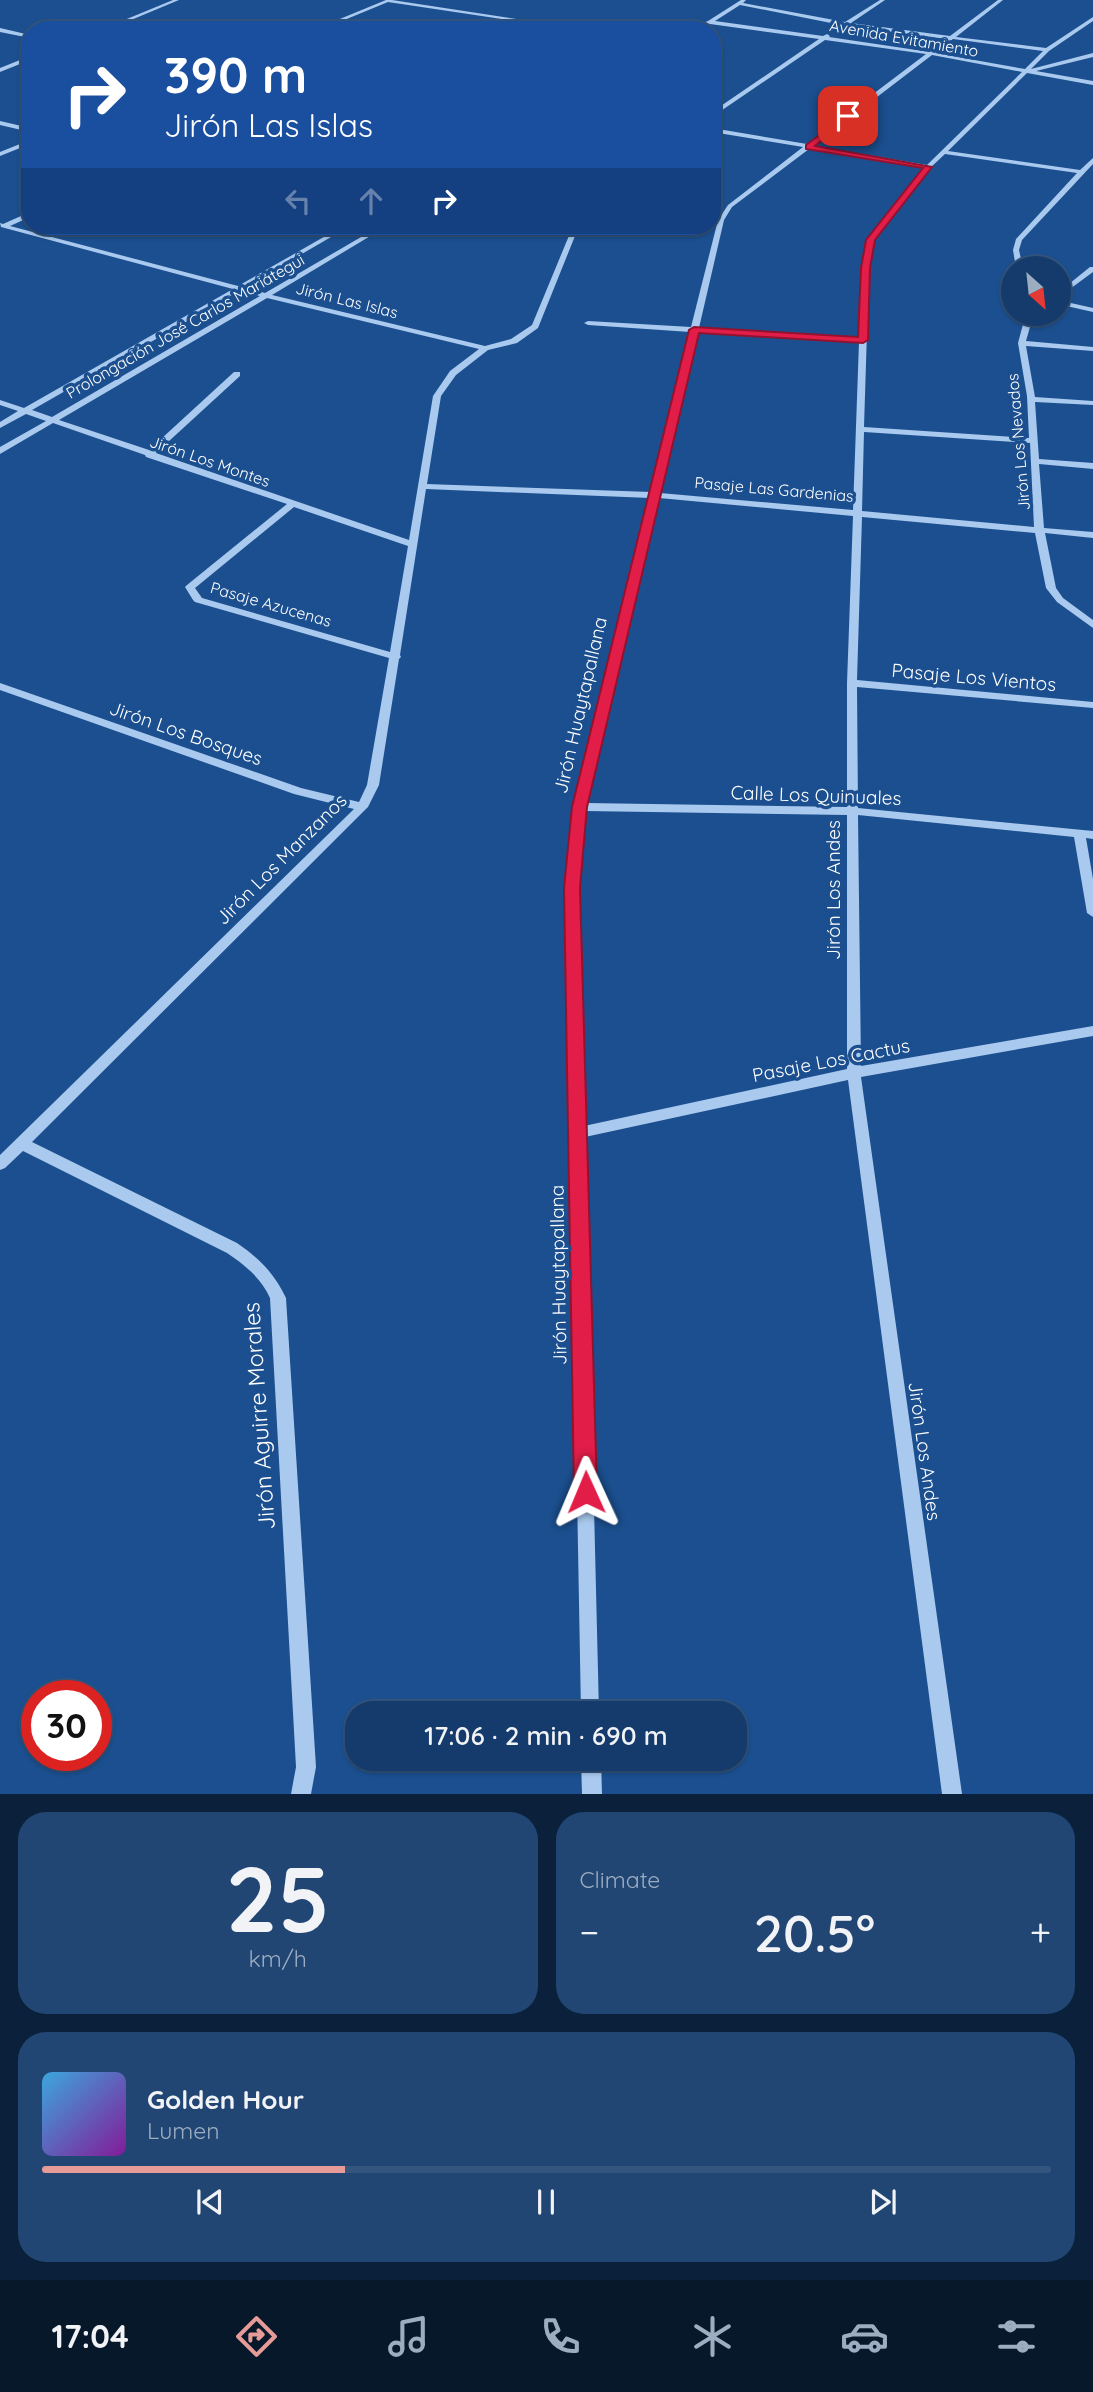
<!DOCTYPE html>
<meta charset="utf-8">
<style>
body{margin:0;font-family:Quicksand,sans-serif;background:#214673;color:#f1f3f6;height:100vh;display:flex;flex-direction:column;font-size:26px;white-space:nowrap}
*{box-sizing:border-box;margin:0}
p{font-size:23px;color:#9dadc1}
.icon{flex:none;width:38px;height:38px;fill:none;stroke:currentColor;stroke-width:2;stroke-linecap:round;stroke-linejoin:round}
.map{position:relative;height:1794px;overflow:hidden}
.drawer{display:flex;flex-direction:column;gap:18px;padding:18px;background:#0b203b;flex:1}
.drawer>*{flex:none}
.banner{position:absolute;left:21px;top:21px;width:700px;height:214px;border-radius:28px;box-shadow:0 2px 5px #0004,0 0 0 2px #33557e;background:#1a4fa0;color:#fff;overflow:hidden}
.needle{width:46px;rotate:153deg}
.fabs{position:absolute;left:1001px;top:256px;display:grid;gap:14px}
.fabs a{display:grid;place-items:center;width:70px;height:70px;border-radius:50%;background:#143b6b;box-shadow:0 2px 5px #0004,0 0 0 2px #33557e;font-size:35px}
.speed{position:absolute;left:21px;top:1680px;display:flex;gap:14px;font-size:35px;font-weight:700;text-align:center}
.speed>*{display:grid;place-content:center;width:91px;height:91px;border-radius:50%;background:#143b6b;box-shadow:0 2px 5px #0004,0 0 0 2px #33557e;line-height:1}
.speed .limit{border:10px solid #d22;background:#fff;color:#111}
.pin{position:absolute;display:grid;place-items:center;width:60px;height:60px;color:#fff;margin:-30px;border-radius:14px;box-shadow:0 4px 10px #0006}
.me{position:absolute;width:77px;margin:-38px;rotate:359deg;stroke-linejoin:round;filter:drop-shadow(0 0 5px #0008)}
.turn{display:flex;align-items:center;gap:24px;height:147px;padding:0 28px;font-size:32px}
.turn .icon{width:91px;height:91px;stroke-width:2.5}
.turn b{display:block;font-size:49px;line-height:60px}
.lanes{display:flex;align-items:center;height:66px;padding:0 28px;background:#0003;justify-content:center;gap:35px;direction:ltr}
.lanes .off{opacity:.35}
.big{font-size:52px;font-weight:600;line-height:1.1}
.drawer .widget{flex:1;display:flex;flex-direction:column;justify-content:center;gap:10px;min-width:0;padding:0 24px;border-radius:28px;background:#214673}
.drawer .dial{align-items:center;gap:0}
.dial b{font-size:91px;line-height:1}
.song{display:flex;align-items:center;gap:21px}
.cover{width:84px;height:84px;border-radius:10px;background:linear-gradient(135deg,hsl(200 70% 55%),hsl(290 70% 35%))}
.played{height:7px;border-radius:4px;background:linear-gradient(90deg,#e69b98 30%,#33557e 30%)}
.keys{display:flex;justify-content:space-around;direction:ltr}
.heat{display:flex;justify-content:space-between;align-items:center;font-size:38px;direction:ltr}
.drawer .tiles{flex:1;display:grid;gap:18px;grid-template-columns:1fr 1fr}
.widget:last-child{grid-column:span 2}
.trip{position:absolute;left:345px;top:1701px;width:402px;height:70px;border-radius:28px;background:#143b6b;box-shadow:0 2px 5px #0004,0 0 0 2px #33557e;font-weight:600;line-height:70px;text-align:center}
.tabs{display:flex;height:112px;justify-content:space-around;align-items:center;background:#08182b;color:#9dadc1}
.tabs .icon{width:49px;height:49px}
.tabs .selected{color:#e69b98}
.tabs b{font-size:32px;color:#f1f3f6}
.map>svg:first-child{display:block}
</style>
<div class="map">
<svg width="1093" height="1794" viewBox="0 0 1093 1794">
<rect width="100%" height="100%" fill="#1b4f8f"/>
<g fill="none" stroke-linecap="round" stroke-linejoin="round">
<g fill="#a9c9ee" fill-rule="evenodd">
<polygon points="173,0 179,0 107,30 100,30"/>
<polygon points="386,0 392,0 588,30 574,30 388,2 320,30 313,30"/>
<path d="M 741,0 L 746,0 L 743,3 L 845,22 L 880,0 L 885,0 L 851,23 L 950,36 L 998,0 L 1003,0 L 956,37 L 1046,48 L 1093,17 L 1093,21 L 1049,51 L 1031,69 L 1093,53 L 1093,57 L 1036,71 L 1093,81 L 1093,85 L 1027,73 L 948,151 L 1080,170 L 1093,158 L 1093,164 L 1022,240 L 1019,250 L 1023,268 L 1016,268 L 1013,250 L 1016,239 L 1077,173 L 945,154 L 930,168 L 874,240 L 869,268 L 864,427 L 1029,438 L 1027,396 L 1018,343 L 1026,313 L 1034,313 L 1026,341 L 1093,347 L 1093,351 L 1026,346 L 1035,397 L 1093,401 L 1093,405 L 1035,402 L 1039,459 L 1093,463 L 1093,469 L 1039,464 L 1044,528 L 1093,532 L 1093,538 L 1045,533 L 1056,588 L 1063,598 L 1093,620 L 1093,628 L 1057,602 L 1046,588 L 1035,533 L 862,517 L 857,680 L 1093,702 L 1093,708 L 857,687 L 858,808 L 1093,831 L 1093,839 L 1086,838 L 1093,879 L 1093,917 L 1087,913 L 1074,837 L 858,815 L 861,1066 L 1093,1026 L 1093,1036 L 861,1077 L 962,1794 L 942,1794 L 848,1080 L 585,1137 L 599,1713 L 581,1713 L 566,889 L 574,807 L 650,498 L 426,489 L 400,655 L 401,657 L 399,659 L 379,785 L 368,807 L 32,1142 L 237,1243 C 260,1259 274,1273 286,1298 L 316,1767 L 311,1794 L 291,1794 L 296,1767 L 270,1298 C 261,1278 245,1265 227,1253 L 23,1151 L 5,1168 L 0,1170 L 0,1155 L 354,809 L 294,794 L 0,690 L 0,683 L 301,788 L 359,802 L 367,785 L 389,658 L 195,602 L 193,600 L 185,587 L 187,585 L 287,504 L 146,457 L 145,455 L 53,423 L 0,454 L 0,447 L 46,421 L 26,414 L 0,428 L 0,422 L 18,411 L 0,405 L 0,400 L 24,408 L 233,289 L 1,227 L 0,223 L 3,224 L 30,212 L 30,217 L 10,226 L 238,286 L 343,226 L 350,226 L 245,287 L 265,293 L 380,226 L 387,226 L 272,295 L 485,346 L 511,339 L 532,325 L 573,226 L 579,226 L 538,328 L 517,343 L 488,350 L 456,375 L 441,396 L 427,484 L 651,492 L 690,332 L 588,325 L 584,323 L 588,321 L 691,327 L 718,220 L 728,205 L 803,147 L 712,132 L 712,128 L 807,144 L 926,54 L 825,40 L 712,117 L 712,112 L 819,39 L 710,24 L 692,30 L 684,30 L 708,21 ZM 740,5 L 846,26 L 947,39 L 930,52 L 829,37 L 830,36 L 827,34 L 823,36 L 715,21 ZM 953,39 L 1043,51 L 1025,69 L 935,53 ZM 932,55 L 1022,72 L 927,165 L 813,146 ZM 809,149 L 924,168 L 868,240 L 861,268 L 859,337 L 699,328 L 724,220 L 732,207 ZM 240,291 L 260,296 L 52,417 L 32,410 ZM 267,298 L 479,349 L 450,371 L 433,396 L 409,540 L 156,453 L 240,376 L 240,372 L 234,372 L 149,450 L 59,420 ZM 698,332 L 859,342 L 853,510 L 660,493 ZM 864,432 L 1030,443 L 1034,527 L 862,511 ZM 659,498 L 853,516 L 847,683 L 847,807 L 587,803 ZM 294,507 L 408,546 L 390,652 L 202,598 L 195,588 ZM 585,811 L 847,815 L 847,1069 L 584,1126 L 578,889 Z"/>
<polygon points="0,28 30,35 30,38 0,32"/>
<polygon points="30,56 30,60 0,72 0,68"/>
<polygon points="0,121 30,128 30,132 0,125"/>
<polygon points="30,140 30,144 0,156 0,152"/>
<polygon points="1090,267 1093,267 1093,272 1059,297 1059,292"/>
<polygon points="1062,301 1093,308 1093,312 1062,305"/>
<polygon points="581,1759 601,1759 602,1794 582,1794"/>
</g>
</g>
<polygon fill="#e11d48" stroke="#92132f" stroke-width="2" points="848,114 851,117 815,146 932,167 875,240 870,268 868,340 863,343 699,333 587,807 580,888 597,1492 593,1500 586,1503 578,1500 574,1492 564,888 572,807 689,330 694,327 858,337 861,268 866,240 923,168 806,149 806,145"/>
<g text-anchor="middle" stroke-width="7" stroke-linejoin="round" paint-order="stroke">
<g font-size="16" fill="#fff" stroke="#1b4f8f">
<text transform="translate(904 38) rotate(10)" y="6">Avenida Evitamiento</text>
<text transform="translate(347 300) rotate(14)" y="6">Jirón Las Islas</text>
<text transform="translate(185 326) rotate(-30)" y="6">Prolongación José Carlos Mariátegui</text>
<text transform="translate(1018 442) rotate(-95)" y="6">Jirón Los Nevados</text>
<text transform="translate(210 461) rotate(19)" y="6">Jirón Los Montes</text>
<text transform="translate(774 489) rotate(5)" y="6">Pasaje Las Gardenias</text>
<text transform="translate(271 604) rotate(16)" y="6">Pasaje Azucenas</text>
</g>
<g font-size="19" fill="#fff" stroke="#1b4f8f">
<text transform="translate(974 677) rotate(5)" y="7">Pasaje Los Vientos</text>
<text transform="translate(580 705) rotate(-77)" y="7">Jirón Huaytapallana</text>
<text transform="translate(186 733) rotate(19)" y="7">Jirón Los Bosques</text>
<text transform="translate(816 795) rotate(2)" y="7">Calle Los Quinuales</text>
<text transform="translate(281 859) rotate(-45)" y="7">Jirón Los Manzanos</text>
<text transform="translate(833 890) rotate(-90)" y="7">Jirón Los Andes</text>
<text transform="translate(831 1060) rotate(-11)" y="7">Pasaje Los Cactus</text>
<text transform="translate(558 1275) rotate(-91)" y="7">Jirón Huaytapallana</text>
<text transform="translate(925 1451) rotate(82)" y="7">Jirón Los Andes</text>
</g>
<g font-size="23" fill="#fff" stroke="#1b4f8f">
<text transform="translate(259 1416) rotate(-94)" y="8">Jirón Aguirre Morales</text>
</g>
</g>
</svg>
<div class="fabs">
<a><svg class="needle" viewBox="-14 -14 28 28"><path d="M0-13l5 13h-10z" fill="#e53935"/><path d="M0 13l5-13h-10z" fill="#9dadc1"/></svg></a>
</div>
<div class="speed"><div class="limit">30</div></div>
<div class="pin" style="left:848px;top:116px;background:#d93025"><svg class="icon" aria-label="arrive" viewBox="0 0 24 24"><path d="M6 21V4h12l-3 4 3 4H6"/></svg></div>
<svg class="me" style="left:586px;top:1492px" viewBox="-20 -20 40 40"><path d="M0-17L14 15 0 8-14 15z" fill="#e11d48" stroke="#fff" stroke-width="4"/></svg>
<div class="trip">17:06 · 2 min · 690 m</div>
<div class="banner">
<div class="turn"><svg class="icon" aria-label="right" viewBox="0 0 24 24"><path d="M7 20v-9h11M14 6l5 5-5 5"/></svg><div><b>390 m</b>Jirón Las Islas</div></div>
<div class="lanes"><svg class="icon off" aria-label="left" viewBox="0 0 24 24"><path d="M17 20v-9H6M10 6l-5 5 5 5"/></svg><svg class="icon off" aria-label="ahead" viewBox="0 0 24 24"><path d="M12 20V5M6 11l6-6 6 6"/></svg><svg class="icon" aria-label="right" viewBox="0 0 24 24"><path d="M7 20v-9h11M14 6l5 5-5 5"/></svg></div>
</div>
</div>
<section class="drawer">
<div class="tiles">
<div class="widget dial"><b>25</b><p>km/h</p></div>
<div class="widget"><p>Climate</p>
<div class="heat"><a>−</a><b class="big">20.5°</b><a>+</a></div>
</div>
<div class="widget">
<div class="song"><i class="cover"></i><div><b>Golden Hour</b><p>Lumen</p></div></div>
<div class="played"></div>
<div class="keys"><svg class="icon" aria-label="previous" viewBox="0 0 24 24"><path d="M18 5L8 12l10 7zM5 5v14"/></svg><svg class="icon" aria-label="pause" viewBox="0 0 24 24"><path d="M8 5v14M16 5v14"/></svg><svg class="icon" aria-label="next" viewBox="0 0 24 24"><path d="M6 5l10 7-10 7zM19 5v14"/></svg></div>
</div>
</div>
</section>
<nav class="tabs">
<b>17:04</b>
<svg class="icon selected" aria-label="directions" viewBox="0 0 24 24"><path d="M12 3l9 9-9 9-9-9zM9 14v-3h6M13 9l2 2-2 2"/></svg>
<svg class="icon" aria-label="music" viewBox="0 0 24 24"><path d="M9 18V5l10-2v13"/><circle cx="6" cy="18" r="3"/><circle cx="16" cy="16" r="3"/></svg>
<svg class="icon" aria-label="phone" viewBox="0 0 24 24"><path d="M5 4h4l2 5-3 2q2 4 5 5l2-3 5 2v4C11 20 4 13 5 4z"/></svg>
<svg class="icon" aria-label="climate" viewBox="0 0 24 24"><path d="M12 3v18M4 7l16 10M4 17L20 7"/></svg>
<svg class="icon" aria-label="car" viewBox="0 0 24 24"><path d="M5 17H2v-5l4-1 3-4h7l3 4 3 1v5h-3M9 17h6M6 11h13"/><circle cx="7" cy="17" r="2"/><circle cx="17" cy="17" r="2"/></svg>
<svg class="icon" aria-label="filters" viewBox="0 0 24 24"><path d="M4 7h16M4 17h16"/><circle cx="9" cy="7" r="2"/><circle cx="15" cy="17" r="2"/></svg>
</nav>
